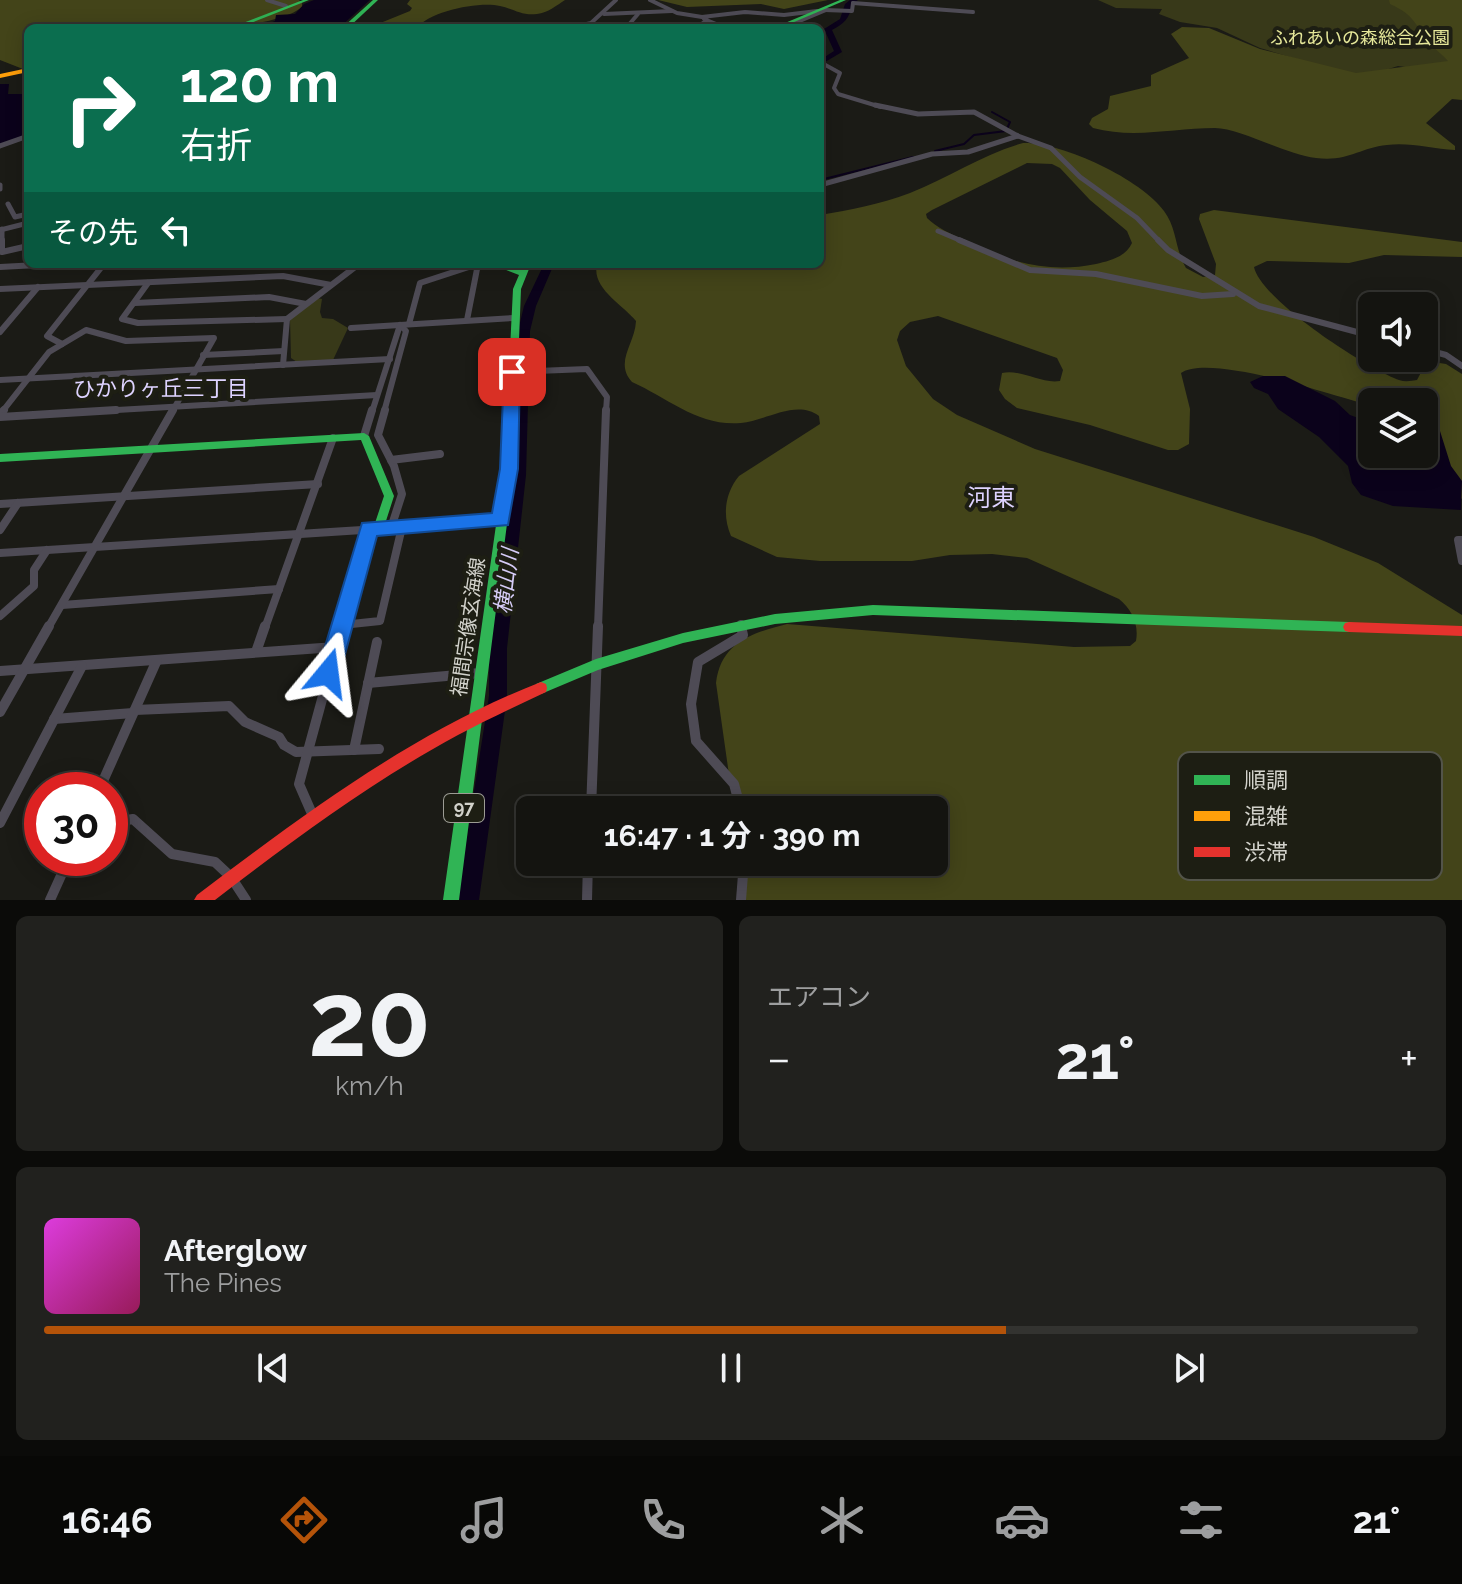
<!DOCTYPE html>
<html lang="ja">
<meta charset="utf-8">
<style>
body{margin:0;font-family:Raleway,"Noto Sans JP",sans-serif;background:#21211e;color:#f1f3f6;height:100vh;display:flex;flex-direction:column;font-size:30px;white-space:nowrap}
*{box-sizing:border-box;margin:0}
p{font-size:26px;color:#9d9e9f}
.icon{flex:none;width:44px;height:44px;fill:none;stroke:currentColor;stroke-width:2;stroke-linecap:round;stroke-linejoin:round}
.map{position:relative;height:900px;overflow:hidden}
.sheet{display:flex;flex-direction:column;gap:16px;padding:16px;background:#0b0b09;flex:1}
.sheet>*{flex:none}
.hud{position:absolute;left:24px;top:24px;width:800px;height:244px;border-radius:12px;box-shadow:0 4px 20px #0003,0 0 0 2px #333330;background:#0b6e4f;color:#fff;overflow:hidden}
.fabs{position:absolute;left:1358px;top:292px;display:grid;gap:16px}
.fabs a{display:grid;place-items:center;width:80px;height:80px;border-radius:12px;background:#141410;box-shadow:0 4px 20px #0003,0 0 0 2px #333330;font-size:40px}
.speed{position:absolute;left:24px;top:772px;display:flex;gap:16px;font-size:40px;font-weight:700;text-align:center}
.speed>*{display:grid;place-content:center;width:104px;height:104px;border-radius:50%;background:#141410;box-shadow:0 4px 20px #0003,0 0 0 2px #333330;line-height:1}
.speed .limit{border:12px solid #d22;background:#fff;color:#111}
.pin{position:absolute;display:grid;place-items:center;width:68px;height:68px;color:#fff;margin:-34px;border-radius:16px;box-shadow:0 4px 12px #0006}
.me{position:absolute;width:88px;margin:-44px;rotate:16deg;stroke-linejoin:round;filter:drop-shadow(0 0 6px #0008)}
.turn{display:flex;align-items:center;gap:28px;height:168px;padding:0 24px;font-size:36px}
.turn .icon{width:104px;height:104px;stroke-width:2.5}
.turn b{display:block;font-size:56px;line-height:68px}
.then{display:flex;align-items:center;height:76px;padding:0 24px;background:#0003;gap:16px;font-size:30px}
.big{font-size:60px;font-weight:700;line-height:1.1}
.sheet .tile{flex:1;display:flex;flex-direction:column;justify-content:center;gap:12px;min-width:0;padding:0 28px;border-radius:12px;background:#21211e}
.sheet .dial{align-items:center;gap:0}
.dial b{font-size:104px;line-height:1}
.song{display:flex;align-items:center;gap:24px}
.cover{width:96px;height:96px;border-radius:12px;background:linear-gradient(135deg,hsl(300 70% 55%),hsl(330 70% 35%))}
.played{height:8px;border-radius:4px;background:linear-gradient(90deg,#b45309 70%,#333330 70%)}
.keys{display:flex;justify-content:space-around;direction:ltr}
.heat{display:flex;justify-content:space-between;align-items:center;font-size:44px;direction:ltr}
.sheet .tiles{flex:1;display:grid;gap:16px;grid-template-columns:1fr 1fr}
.tile:last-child{grid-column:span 2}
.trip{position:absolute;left:516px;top:796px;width:432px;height:80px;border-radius:12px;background:#141410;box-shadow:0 4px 20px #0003,0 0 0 2px #333330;font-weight:700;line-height:80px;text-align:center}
.tab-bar{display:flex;height:128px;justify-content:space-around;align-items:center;background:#080806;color:#9d9e9f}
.tab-bar .icon{width:56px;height:56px}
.tab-bar .active{color:#b45309}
.tab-bar b{font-size:36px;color:#f1f3f6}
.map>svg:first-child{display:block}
</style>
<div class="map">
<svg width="1462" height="900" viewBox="0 0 1462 900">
<rect width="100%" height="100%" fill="#1b1b16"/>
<g fill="#383919">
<polygon points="1098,0 1462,0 1462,75 1398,66 1360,78 1260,48 1217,28 1180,22 1159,14 1162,9 1116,8"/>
<polygon points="317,298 322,299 320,312 322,318 333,319 348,328 333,360 297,362 291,358 290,319"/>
</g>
<g fill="#434419" fill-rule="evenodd">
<path d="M 0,0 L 299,0 L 302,3 L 302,7 C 262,40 85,28 28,28 L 28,71 L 0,60 Z"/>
<path d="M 410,0 L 565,0 C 557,5 548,13 537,14 C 522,16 514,9 500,6 C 480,1 429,11 417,28 L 368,28 L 410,11 L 412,8 L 407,4 Z"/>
<polygon points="658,0 828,0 784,9 761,4 687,7"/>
<path d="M 1389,0 L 1462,0 L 1462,100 L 1452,99 L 1426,123 L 1455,146 L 1455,150 C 1432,149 1410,142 1387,145 C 1359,148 1348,162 1316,158 C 1284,154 1240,128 1215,128 C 1174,128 1134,139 1093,128 L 1089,124 L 1092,118 L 1108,109 L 1110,96 L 1151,86 L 1151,75 L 1189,58 L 1171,34 L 1182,27 L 1209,28 L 1260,49 L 1356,73 L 1448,61 C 1442,54 1434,49 1429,42 C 1412,22 1417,17 1390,4 Z"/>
<path d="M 1023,143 C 1062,142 1141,179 1164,211 C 1177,228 1175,250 1186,268 L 1203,277 L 1215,275 L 1216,264 L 1199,219 L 1200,214 L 1214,210 L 1462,242 L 1462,257 L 1384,255 L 1349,263 L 1267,261 L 1254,267 C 1261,300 1366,368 1399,380 C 1405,382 1411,381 1417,380 L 1427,361 L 1446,364 L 1462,374 L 1462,499 L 1451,490 L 1424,450 L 1424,402 L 1372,402 L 1372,406 C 1335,396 1210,353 1181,373 L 1190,409 L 1189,444 L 1178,450 L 1168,450 L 1090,425 L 1017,408 L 1005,399 L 999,390 L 1002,373 C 1022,369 1040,384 1060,381 L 1063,370 L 1057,358 L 938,316 L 910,322 L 900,331 L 897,340 L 906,366 L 933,399 L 957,415 L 1035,449 L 1314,537 L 1378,563 L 1462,615 L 1462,900 L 745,900 L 740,862 L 934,862 L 934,810 L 734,810 L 716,683 C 721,642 752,633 787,624 L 1074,647 L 1130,646 L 1136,641 C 1139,624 1132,610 1119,599 L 1027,558 L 992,554 L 950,555 L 912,561 L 820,561 L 777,557 L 731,536 C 722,515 725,493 739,476 L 820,424 L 819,416 C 796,399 766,421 741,423 C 699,427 668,398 632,382 C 614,362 635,344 636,321 C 622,304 591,288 597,264 L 820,264 L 820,215 C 851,210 880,204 910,193 C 948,178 983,154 1023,143 ZM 1027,163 L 1052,164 L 1060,168 L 1090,200 L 1127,231 L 1132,243 C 1126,257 1109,261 1096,264 C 1048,274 1007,262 964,240 C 951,234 937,228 927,218 L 926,214 L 932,210 Z"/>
</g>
<g fill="#0b021b">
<polygon points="314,0 370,0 339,28 258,28 275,21 276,15 295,14 304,4"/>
<polygon points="0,84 9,84 8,94 28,94 28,134 0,144"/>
<polygon points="1263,376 1285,376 1335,401 1350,415 1372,423 1372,454 1424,454 1424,424 1432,424 1440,431 1451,466 1462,481 1461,510 1393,506 1361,495 1352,483 1348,466 1319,437 1278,409 1268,394 1254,388 1250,382"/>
</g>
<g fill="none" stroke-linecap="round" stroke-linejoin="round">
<g stroke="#0b021b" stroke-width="2">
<polyline points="935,151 964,144 974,135 1006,131 1010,122 992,112"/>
<polyline points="820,180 913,157"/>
</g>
<g fill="#0b021b" fill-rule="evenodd">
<path d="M 850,0 L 858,0 L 851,5 C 851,18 843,24 832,30 L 842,52 L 820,65 L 820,60 L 834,51 L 824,29 L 840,19 L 845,4 Z"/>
<polygon points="544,264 554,264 536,306 530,331 526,475 507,648 507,696 479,900 457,900 489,696 489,648 512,475 518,331 524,306"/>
</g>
<g stroke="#4e4b55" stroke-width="4">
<polyline points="267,0 286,6"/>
<polyline points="650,0 677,13 702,17 745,12 784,15 817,11"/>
<polyline points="853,3 973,12"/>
<polyline points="825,10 852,11 853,3"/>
<polyline points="604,14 672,11"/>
<polyline points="704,19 726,28"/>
<polyline points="569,28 591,23 616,0"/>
<polyline points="626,28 638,14"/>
<polyline points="696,28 707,20"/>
<polyline points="783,28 826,10"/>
<polyline points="820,62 840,73 834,88 838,94 881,107"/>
</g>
<g stroke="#4e4b55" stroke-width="5">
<polyline points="875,105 918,114 974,112 1018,136 1051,148 1080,177 1137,218 1160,242"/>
<polyline points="0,146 28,136"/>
<polyline points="0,185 0,189"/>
<polyline points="820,185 932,154 968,152 1018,136"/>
<polyline points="8,204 15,217 28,214"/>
<polyline points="2,229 2,242"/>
<polyline points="0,230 28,223"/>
<polyline points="938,231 964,242"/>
</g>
<g stroke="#4e4b55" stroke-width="6">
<polyline points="2,240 2,252 28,246"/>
<polyline points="959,240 1030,270 1096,274 1202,296 1233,294"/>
<polyline points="1158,240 1168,250 1259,306 1372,336"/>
<polyline points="0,267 56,264"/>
<polyline points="148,283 122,319 138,323 287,319"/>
<polyline points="0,289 283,276 331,285"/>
<polyline points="135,303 269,297 306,304"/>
<polyline points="467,320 478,264"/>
<polyline points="409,324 420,283 478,264"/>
<polyline points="351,328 514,318"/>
<polyline points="0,332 38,287"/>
<polyline points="62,344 47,336 104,264"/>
<polyline points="1424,349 1446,355 1462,366"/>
<polyline points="203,355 284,351"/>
<polyline points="283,365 287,319 359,264"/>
<polyline points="512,372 587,369 607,397 606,412"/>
<polyline points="0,380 390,359"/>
<polyline points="2,412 49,352 86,330 126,341 214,338 172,412"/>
<polyline points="82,412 377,395"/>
<polyline points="372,412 400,325"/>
<polyline points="384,412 406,331 400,325"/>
</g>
<g stroke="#4e4b55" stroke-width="8">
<polyline points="385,410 378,435 394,466 402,494 391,528"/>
<polyline points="0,415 4,410"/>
<polyline points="0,417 116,410"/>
<polyline points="364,436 372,410"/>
<polyline points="391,460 440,454"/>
<polyline points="0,504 318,484"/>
<polyline points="0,530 18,503"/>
<polyline points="1462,540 1458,540 1462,561"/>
<polyline points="0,553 378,529"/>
<polyline points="62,605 279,589"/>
<polyline points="0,616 34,586 34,570 47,550"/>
<polyline points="741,624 742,628"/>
<polyline points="342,625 380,621 402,527"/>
<polyline points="48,628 173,410"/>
<polyline points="265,628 333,438"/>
<polyline points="342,628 369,529"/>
<polyline points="598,628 606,410"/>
</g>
<g stroke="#4e4b55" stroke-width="10">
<polyline points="256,652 265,626"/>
<polyline points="0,671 336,647"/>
<polyline points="368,683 480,673"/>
<polyline points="135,710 229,706 245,722 279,737 284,745 296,752 379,749"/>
<polyline points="0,712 49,626"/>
<polyline points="54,719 133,713"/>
<polyline points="354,750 377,642"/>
<polyline points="99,790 157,660"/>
<polyline points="591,810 598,626"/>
<polyline points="741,810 734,784 696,741 691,704 698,662 743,635 741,626"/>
<polyline points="313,816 299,784 342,626"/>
<polyline points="0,823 82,666"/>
<polyline points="110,823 133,819 172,854 215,862 231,877 246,900"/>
<polyline points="50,900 69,858"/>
<polyline points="587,900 588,862"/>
<polyline points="741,900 744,862"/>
</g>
<g fill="#30b455" fill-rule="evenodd">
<polygon points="303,0 309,0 238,28 230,28"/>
<polygon points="373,0 378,0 348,28 342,28"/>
<polygon points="840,0 846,0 780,28 773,28"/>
<polygon points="491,264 502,264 520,270 523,264 531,264 521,289 514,469 459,900 443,900 496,525 378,533 374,532 373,529 384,496 361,440 0,462 0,454 364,433 369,436 394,496 385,524 497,516 504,469 513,289 519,275"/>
<polygon points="873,605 1349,622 1353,623 1355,627 1353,631 1349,632 873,615 775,624 683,643 598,670 541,694 536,692 535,688 536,684 596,659 683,633 775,614"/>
</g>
<polygon fill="#ff9f0a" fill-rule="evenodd" points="28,68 28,72 0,78 0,74"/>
<g fill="#e5322d" fill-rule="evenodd">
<polygon points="1349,622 1462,626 1462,636 1349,632 1345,631 1343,627 1345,623"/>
<path d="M 541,682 L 546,684 L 547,688 L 546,692 C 516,706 486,720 458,735 C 371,782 292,841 215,900 L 194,900 L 197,895 C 304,814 415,731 541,682 Z"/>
</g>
</g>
<polygon fill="#1a73e8" stroke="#114b97" stroke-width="2" points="512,367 520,372 518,469 508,525 377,536 340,673 336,681 328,684 320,681 317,673 362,523 492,513 500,469 504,372"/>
<g text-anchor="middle" stroke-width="8" stroke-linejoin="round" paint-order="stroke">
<g font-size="18" fill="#e6e89a" stroke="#1d1e13">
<text x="1360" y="44">ふれあいの森総合公園</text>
</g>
<rect fill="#1d1e13" stroke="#9c9c94" stroke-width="2" x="444" y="794" width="40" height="28" rx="6"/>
<g font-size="18" font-weight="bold" fill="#d2d2cb">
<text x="464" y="814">97</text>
</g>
<g font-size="20" fill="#d2d2cb" stroke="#1d1e13">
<text transform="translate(468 627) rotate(-82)" y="7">福間宗像玄海線</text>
</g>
<g font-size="22" fill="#ded3ff" stroke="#1d1e13">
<text x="161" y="396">ひかりヶ丘三丁目</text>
</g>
<g font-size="22" font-style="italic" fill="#d5cbf6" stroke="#1d1e13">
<text transform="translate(506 581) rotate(-83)" y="8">横山川</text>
</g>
<g font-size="24" fill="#ded3ff" stroke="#1d1e13">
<text x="991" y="506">河東</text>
</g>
</g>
<rect x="1178" y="752" width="264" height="128" rx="12" fill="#1d1e13" stroke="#53544a" stroke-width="2"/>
<rect x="1194" y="775" width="36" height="10" fill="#30b455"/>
<rect x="1194" y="811" width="36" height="10" fill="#ff9f0a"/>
<rect x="1194" y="847" width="36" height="10" fill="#e5322d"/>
<g font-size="22" fill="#d2d2cb">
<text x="1244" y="788">順調</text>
<text x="1244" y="824">混雑</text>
<text x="1244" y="860">渋滞</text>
</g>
</svg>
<div class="fabs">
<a><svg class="icon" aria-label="sound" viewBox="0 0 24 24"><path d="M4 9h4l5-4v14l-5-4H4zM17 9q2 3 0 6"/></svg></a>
<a><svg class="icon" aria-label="layers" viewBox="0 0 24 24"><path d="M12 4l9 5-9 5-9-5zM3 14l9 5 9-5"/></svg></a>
</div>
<div class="speed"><div class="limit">30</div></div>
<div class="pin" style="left:512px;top:372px;background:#d93025"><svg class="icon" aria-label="arrive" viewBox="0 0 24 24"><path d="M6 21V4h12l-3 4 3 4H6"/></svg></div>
<svg class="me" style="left:328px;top:673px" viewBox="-20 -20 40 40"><path d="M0-17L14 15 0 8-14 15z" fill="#1a73e8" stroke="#fff" stroke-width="4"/></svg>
<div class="trip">16:47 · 1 分 · 390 m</div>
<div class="hud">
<div class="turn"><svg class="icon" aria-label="right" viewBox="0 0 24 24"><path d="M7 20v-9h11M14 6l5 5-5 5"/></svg><div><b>120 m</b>右折</div></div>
<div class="then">その先<svg class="icon" aria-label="left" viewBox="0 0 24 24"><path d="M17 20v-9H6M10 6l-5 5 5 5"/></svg></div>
</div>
</div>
<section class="sheet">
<div class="tiles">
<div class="tile dial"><b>20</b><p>km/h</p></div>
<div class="tile"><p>エアコン</p>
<div class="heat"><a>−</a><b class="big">21°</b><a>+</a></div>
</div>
<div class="tile">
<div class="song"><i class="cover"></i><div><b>Afterglow</b><p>The Pines</p></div></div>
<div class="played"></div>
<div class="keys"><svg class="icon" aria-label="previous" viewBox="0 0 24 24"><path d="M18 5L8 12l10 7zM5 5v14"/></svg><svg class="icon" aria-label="pause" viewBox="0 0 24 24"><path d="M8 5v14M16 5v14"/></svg><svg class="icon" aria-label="next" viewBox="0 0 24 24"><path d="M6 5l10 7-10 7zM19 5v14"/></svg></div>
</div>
</div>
</section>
<nav class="tab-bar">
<b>16:46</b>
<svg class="icon active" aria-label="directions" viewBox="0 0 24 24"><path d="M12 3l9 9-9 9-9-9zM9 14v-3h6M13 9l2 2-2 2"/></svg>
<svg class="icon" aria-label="music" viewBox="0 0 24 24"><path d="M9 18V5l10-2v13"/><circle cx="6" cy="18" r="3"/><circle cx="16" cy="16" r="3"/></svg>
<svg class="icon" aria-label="phone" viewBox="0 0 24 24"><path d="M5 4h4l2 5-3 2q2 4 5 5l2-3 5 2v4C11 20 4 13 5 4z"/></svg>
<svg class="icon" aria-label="climate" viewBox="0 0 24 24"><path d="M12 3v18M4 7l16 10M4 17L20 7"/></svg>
<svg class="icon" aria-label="car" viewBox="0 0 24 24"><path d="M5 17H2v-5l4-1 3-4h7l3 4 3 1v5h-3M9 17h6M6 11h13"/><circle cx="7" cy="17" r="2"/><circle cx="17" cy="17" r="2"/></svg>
<svg class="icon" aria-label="filters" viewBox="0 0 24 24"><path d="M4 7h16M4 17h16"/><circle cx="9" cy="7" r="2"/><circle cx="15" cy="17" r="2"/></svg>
<b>21°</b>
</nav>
